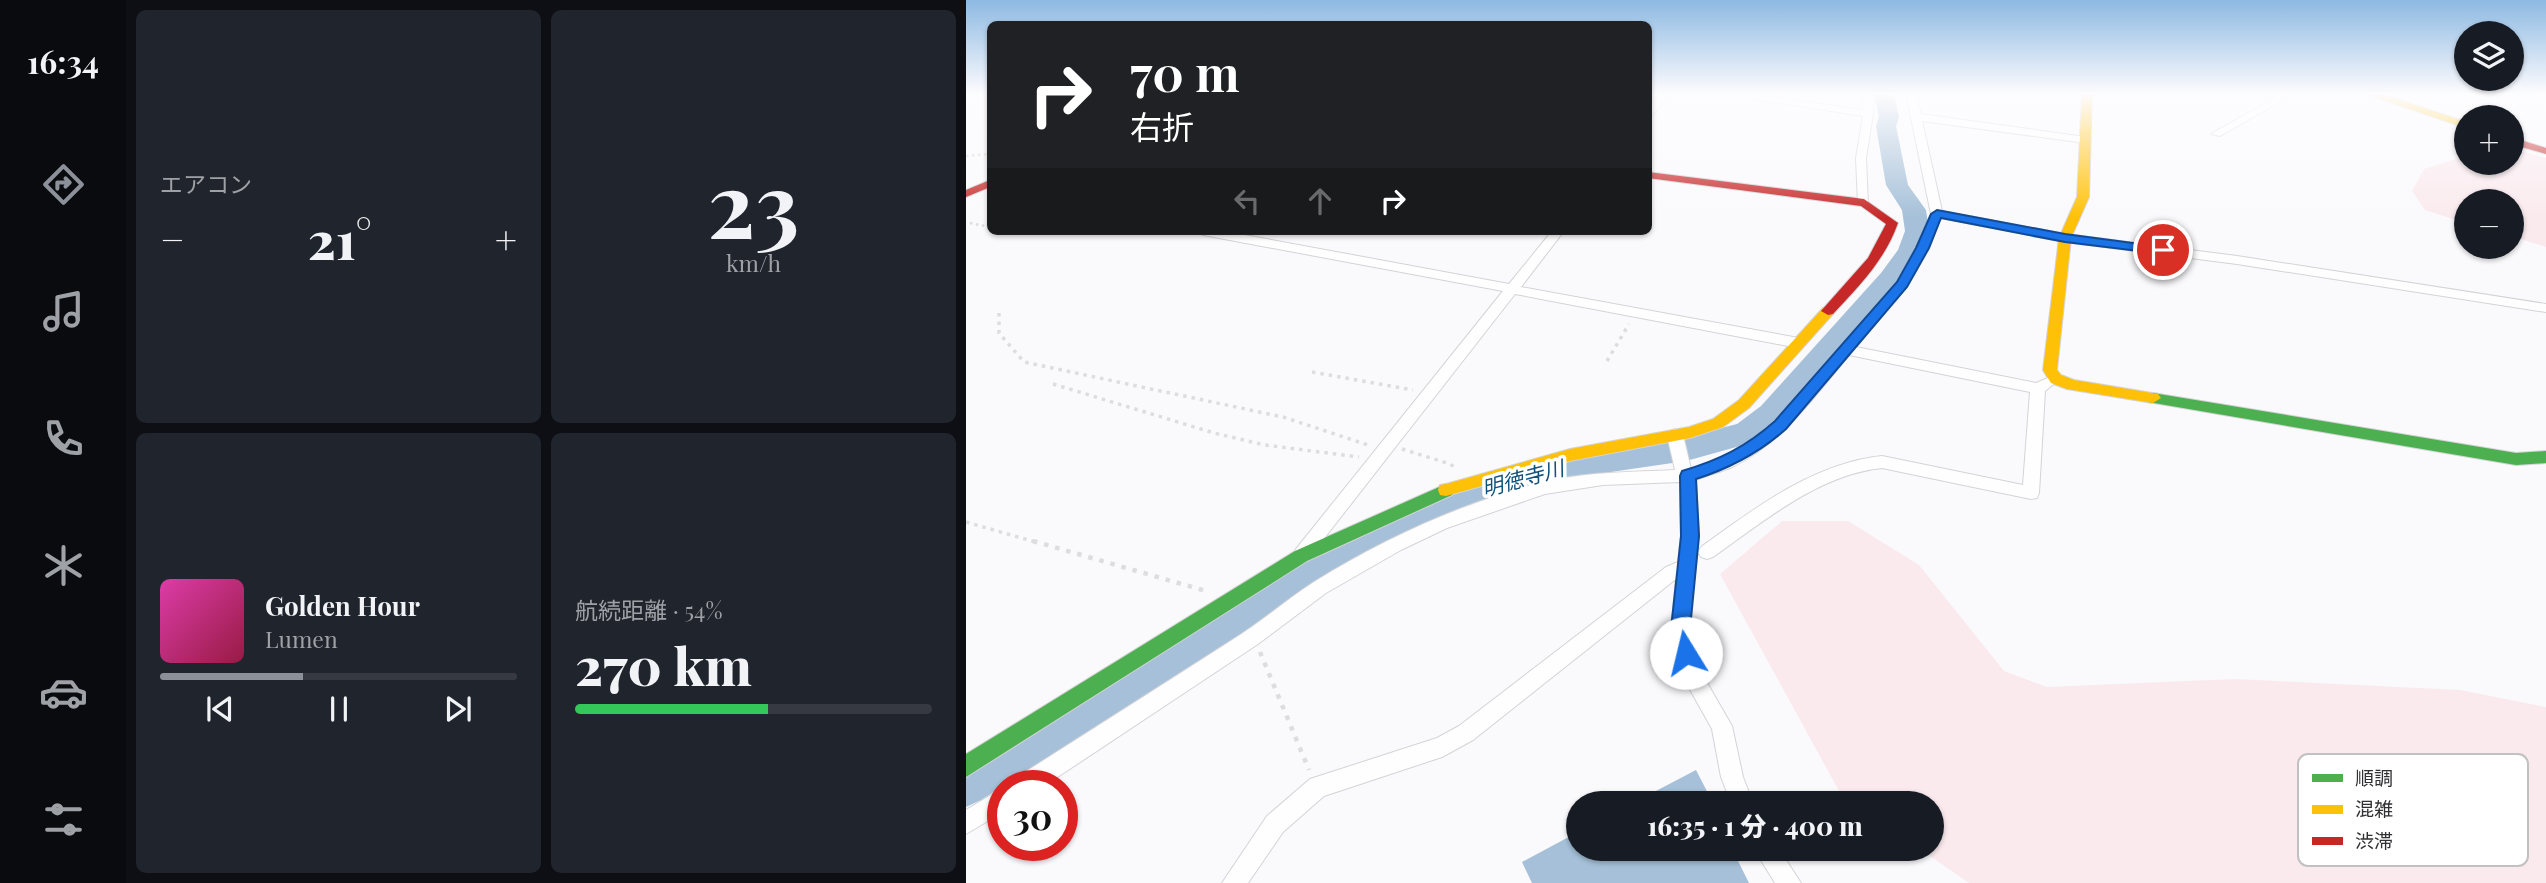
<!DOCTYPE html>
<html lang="ja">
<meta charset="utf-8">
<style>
body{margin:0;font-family:"Playfair Display","Noto Sans JP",serif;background:#20242c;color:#f1f3f6;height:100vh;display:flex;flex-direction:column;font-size:26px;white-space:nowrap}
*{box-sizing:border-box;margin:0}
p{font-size:23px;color:#9ea1a6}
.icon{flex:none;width:38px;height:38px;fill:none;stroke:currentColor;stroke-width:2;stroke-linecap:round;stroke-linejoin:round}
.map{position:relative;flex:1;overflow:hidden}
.side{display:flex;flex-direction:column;gap:10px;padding:10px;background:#0d0f14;width:840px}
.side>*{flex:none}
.hud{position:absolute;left:21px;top:21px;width:665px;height:214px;border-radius:10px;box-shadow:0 2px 5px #0004;background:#202124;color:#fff;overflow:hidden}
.controls{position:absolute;left:1488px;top:21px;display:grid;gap:14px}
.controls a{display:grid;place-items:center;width:70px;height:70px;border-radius:50%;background:#171b24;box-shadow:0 2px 5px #0004;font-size:35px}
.speed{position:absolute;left:21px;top:770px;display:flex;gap:14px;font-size:35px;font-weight:700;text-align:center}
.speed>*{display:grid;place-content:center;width:91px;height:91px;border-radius:50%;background:#171b24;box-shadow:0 2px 5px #0004;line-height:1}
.speed .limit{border:10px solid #d22;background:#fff;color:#111}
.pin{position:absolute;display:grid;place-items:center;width:60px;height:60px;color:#fff;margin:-30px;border:4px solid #fff;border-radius:50%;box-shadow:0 2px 7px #0007}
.me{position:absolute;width:77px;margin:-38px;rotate:351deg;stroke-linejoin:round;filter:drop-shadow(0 0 5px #0008)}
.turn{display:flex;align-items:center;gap:24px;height:147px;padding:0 28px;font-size:32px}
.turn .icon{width:91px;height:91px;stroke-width:2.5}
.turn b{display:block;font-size:49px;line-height:60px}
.lanes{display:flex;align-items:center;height:66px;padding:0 28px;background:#0003;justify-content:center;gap:35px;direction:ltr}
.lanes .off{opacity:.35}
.big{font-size:52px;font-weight:800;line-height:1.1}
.side .tile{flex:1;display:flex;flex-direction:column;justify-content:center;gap:10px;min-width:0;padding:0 24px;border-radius:10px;background:#20242c}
.side .dial{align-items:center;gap:0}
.dial b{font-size:91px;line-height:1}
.song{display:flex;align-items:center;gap:21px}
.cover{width:84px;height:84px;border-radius:10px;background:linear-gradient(135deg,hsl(320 70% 55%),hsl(340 70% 35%))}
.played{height:7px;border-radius:4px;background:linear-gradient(90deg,#8c9099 40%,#363941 40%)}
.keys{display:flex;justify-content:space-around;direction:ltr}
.heat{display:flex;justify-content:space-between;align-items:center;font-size:38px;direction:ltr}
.charge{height:10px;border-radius:5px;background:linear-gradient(90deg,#34c759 54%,#363941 0)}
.side .tiles{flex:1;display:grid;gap:10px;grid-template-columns:repeat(2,1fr)}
.trip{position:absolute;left:600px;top:791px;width:378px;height:70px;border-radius:35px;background:#171b24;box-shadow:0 2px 5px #0004;font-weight:800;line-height:70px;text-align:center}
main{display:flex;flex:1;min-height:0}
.menu{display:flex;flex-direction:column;width:126px;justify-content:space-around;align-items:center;background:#090b0e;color:#9ea1a6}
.menu .icon{width:49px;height:49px}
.menu .on{color:#8c9099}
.menu b{font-size:32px;color:#f1f3f6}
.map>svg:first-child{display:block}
</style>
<main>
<nav class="menu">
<b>16:34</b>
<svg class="icon on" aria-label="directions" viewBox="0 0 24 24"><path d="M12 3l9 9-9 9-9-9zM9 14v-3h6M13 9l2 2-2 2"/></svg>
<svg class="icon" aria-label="music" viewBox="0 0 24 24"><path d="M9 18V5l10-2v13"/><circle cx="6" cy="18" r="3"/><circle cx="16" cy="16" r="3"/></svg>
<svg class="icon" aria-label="phone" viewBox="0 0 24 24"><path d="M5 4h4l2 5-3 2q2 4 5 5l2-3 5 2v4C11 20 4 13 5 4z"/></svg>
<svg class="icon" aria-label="climate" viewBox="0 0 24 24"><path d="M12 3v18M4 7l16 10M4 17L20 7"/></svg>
<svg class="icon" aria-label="car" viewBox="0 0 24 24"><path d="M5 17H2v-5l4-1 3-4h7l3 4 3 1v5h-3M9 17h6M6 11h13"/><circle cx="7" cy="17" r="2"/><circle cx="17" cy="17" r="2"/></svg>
<svg class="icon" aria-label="filters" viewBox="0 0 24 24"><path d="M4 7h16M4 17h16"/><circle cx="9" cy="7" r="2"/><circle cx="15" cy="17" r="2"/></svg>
</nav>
<section class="side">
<div class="tiles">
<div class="tile"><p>エアコン</p>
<div class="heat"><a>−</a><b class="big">21°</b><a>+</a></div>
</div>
<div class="tile dial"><b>23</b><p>km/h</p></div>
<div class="tile">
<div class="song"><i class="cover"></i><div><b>Golden Hour</b><p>Lumen</p></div></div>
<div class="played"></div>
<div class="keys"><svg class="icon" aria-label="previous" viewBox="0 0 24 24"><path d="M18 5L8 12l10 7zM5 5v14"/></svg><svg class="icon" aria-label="pause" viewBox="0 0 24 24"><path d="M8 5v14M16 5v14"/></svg><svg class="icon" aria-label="next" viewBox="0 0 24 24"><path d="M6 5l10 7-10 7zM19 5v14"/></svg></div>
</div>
<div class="tile"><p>航続距離 · 54%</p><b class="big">270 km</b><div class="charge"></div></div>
</div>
</section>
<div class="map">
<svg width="1580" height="883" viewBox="0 0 1580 883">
<rect width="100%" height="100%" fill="#faf9fc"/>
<g fill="#faeaee">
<polygon points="1545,148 1580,158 1580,247 1545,236 1545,201 1500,201 1500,223 1459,210 1446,191 1458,169 1500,156 1500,163 1545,163"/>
<polygon points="816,521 882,521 953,565 1038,671 1081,687 1269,679 1494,690 1580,707 1580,883 1003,883 954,849 966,849 966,803 890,803 873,791 754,574"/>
</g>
<g fill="#a5c0d8">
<polygon points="730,770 747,803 667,803"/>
<polygon points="612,832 612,849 766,849 783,883 566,883 556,862"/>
</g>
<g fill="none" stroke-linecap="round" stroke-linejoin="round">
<polygon fill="#a5c0d8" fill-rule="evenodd" points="908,94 928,94 933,117 930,126 942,185 960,210 963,231 957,251 933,285 817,422 792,441 720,461 597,479 543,491 495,510 363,578 15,800 0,807 0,760 337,556 471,492 538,468 597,455 720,437 771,424 795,406 915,273 932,250 939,231 936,210 920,185 910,126 913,117"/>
<g stroke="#d4d3d6" stroke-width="2">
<g id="street">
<polygon points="694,94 705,94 682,120 682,110"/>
<polygon points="756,94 785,94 897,110 897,94 907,94 907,114 900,158 902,205 894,205 892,203 890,158 897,116"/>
<path d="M 940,94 L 950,94 L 955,114 L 1119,137 L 1124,140 L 1119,143 L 956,121 L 976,211 L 1099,234 L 1271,256 L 1580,304 L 1580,312 L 1271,264 L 1099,242 L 975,218 C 953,274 927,303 890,347 L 1070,383 L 1082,378 L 1087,379 L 1089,383 L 1079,391 L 1073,493 L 1071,498 L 1065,499 L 916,468 C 852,475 798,521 747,557 L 741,559 L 735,557 L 732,552 L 735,547 C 789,508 848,463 916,456 L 1057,485 L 1064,392 L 883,355 C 848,397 816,443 766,467 C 755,472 742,475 730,480 L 733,536 L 723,629 L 736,674 L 766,726 L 777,777 L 787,803 L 765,803 L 755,777 L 746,729 L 717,677 L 705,629 L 710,579 L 507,740 L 476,757 L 358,796 L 317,832 L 282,883 L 256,883 L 301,816 L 344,779 L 471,738 L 493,726 L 700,567 L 712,562 L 715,536 L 714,482 L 637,485 L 579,494 L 481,528 L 435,550 L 360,593 L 292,644 L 78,786 L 47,786 L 50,778 C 125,730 200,683 274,635 C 300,618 323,598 348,582 C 419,538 496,503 577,482 C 620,472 665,472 709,470 L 701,435 L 709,429 L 717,435 L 725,469 L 754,459 L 793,435 L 819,411 L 931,282 L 951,248 L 965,214 Z"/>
<polygon points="1315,94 1328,94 1254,136 1245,134"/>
<polygon points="231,231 257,231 543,284 586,231 598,231 555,287 833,338 840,343 833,348 549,294 342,559 336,561 330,559 327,554 330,549 537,291 237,235"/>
<polygon points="37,788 37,812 0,834 0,810"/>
<polygon points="788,849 813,849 835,883 809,883"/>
</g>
</g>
<g stroke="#d4d3d6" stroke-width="2">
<g id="fast">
<polygon points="1187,393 1550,453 1580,451 1580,463 1550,465 1182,402 1179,398"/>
<polygon points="480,484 486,485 488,490 486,495 341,561 0,777 0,754 329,551"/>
</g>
</g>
<g stroke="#d4d3d6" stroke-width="2">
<g id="slow">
<polygon points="1116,94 1126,94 1123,197 1105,238 1091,370 1095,375 1108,380 1192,394 1195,398 1187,403 1101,389 1085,383 1077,370 1093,238 1111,197"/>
<polygon points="1400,94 1416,94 1500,122 1500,128"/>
<polygon points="862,307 869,311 867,314 783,408 757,427 724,438 604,461 480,496 474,495 472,490 474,485 480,484 604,449 723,427 747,419 773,400 857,308"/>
</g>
</g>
<g stroke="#d4d3d6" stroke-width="2">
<g id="jam">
<polygon points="1545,137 1580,148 1580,154 1545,144"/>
<path d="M 682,172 L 898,199 L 932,223 C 919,260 893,286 867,314 L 862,315 L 855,311 L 902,258 L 920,224 L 895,206 L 682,178 Z"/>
<polygon points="24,180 24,187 0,197 0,190"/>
</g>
</g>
<g stroke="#ddd" stroke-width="2.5" stroke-dasharray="2.5 3.5" stroke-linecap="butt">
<polyline points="0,156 24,154"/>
<polyline points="4,223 24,227"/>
</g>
<g stroke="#ddd" stroke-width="3.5" stroke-dasharray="3.5 5" stroke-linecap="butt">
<polyline points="33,313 33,333 58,362 317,417 402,445"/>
<polyline points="641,361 663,324"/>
<polyline points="346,372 447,390"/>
<polyline points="87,384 248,433 299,445 393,457"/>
<polyline points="436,449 484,464 491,469"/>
<polyline points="0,522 73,543"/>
</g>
<g stroke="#ddd" stroke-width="4.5" stroke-dasharray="4.5 7" stroke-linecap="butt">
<polyline points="67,541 240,591"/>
<polyline points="294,652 343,770"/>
</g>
<use href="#street" fill="#fefeff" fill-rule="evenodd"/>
<use href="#fast" fill="#4caf50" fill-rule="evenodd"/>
<use href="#slow" fill="#ffc107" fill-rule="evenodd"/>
<use href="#jam" fill="#c62828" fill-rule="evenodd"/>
</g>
<linearGradient id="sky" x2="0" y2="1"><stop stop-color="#8db9e2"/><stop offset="0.43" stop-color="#fdfcfe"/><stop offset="1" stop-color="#fdfcfe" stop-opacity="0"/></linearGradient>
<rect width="1580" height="218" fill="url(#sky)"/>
<path fill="#1a73e8" stroke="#114b97" stroke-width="2" d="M 971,210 L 1099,234 L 1197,247 L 1203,250 L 1197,254 L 1099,242 L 975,218 L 963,248 L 941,287 L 820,429 C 793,453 765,468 730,479 L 733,536 L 724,629 L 730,653 L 727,659 L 720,662 L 714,659 L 705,629 L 715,536 L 714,476 L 716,471 C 753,460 780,447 809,421 L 931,282 L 950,248 L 965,214 Z"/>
<g text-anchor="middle" stroke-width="7" stroke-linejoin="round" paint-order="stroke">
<g font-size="21" font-style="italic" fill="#0f517b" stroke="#fff">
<text transform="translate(557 479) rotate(-15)" y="7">明徳寺川</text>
</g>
</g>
<rect x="1332" y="754" width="230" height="112" rx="10" fill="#fff" stroke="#c1c1c2" stroke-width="2"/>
<rect x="1346" y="774" width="31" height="8" fill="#4caf50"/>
<rect x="1346" y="805" width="31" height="9" fill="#ffc107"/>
<rect x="1346" y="837" width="31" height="8" fill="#c62828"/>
<g font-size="19" fill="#313032">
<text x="1389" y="785">順調</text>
<text x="1389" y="816">混雑</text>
<text x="1389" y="848">渋滞</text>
</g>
</svg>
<div class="controls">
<a><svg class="icon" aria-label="layers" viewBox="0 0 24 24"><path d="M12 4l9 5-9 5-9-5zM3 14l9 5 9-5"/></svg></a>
<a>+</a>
<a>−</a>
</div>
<div class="speed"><div class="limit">30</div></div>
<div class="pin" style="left:1197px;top:250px;background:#d93025"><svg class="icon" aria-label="arrive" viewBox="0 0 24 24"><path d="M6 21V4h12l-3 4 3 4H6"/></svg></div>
<svg class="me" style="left:720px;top:653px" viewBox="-20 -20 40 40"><circle r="19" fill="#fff"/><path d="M0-13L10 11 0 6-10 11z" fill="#1a73e8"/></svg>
<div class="trip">16:35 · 1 分 · 400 m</div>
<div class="hud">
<div class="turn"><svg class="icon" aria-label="right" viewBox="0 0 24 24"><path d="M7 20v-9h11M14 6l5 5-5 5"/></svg><div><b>70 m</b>右折</div></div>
<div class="lanes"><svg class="icon off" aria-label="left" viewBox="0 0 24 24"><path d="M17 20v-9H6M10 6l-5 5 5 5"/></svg><svg class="icon off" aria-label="ahead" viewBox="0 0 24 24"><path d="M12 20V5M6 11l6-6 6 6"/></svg><svg class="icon" aria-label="right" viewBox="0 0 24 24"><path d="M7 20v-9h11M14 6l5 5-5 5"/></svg></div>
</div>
</div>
</main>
